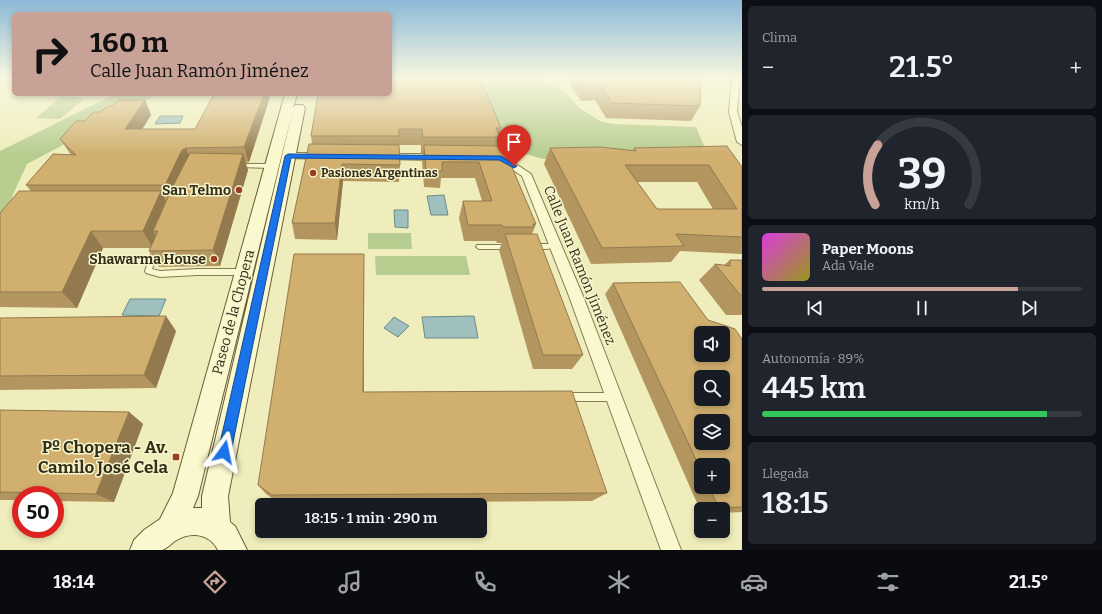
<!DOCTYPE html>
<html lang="es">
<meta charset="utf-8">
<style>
body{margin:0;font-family:Bitter,serif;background:#20242c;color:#f1f3f6;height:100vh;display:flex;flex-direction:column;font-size:15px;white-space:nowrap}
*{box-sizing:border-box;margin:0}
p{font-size:13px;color:#9ea1a6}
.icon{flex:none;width:22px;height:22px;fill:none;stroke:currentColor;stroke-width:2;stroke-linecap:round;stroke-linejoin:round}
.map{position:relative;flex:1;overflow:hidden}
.panel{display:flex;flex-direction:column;gap:6px;padding:6px;background:#0d0f14;width:360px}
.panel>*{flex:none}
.guide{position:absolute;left:12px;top:12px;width:380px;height:84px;border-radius:6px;box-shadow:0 2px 6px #0003;background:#c9a297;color:#111;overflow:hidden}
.controls{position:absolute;left:694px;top:326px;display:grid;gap:8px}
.controls a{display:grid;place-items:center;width:36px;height:36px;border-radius:6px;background:#171b24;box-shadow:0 2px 6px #0003;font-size:20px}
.speed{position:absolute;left:12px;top:486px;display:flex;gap:8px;font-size:20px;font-weight:700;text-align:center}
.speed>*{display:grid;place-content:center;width:52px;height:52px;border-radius:50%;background:#171b24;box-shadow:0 2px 6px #0003;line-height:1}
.speed .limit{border:6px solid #d22;background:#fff;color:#111}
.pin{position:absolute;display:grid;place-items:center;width:34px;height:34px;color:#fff;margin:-41px -17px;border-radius:50% 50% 50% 0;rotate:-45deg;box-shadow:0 0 4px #0007}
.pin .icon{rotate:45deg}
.me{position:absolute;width:44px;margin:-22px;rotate:12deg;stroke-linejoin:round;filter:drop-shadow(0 0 3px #0008)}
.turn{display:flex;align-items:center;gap:14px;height:84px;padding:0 12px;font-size:18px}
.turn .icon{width:52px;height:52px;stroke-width:2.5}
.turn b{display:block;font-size:28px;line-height:34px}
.big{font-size:30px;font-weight:600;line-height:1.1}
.panel .widget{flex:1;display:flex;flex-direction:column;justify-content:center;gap:6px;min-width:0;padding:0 14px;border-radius:6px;background:#20242c}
.panel .dial{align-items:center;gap:0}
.dial svg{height:104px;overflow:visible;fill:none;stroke:#363941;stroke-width:7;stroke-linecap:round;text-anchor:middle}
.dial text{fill:#f1f3f6;stroke:none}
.song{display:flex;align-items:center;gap:12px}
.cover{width:48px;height:48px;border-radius:6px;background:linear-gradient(135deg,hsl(300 70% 55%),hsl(60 70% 35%))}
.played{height:4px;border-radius:2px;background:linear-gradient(90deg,#c9a297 80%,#363941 80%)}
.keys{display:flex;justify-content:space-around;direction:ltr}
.heat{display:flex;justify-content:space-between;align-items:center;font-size:22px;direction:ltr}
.charge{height:6px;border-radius:3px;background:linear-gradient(90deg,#34c759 89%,#363941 0)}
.trip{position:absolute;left:255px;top:498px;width:232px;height:40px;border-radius:6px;background:#171b24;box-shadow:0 2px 6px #0003;font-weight:600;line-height:40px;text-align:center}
.tabs{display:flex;height:64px;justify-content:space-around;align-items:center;background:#090b0e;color:#9ea1a6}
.tabs .icon{width:28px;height:28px}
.tabs .current{color:#c9a297}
.tabs b{font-size:18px;color:#f1f3f6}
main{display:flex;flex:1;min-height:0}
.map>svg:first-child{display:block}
</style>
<main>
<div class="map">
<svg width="742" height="550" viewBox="0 0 742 550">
<rect width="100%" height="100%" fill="#efedbb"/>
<g fill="#b7cd8f">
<polygon points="448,78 537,78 565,92 579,108 600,121 613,124 696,127 709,158 543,159 502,147 481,91"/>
<polygon points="115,94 159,94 27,164 0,223 0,151"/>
<polygon points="62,96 85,98 60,119 36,118"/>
<polygon points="368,233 411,233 412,249 368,249"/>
<polygon points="375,256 466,256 470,275 376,275"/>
</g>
<g fill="#a0c0be" stroke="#678d8d">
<polygon points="160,116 183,116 180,123 155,124"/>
<polygon points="444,195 448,215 431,215 427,196"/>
<polygon points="394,210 408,210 408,228 395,227"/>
<polygon points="130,299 166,299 159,316 122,315"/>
<polygon points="474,316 478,338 425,338 422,317"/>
<polygon points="394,317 409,326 398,337 384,328"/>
</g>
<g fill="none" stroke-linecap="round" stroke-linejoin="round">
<g stroke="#877c54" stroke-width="2">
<g id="service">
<polygon points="238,164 271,164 274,166 271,168 236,167 235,166"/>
<path d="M 531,244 L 555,244 L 558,246 C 554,250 534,250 530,246 Z"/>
<polygon points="477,245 509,245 512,247 509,249 479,249 476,247"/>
<polygon points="154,246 158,246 159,248 152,269 160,271 197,269 243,269 246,272 243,275 197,275 160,277 146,273 145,271"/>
<polygon points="566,393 614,393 617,394 618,397 617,400 614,401 566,401 563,400 562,397 563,394"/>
</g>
</g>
<g stroke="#877c54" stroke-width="2">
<g id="minor">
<polygon points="732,78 740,78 737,112 742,127 742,145 737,142 729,112"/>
<polygon points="288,153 325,153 330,156 325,159 285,158 283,156"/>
<polygon points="382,154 441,154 446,157 441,160 379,159 377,157 379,155"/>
<polygon points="494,155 504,156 531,174 583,296 681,550 661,550 569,296 522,176 499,161 491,160 489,158 491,156"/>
</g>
</g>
<g stroke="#685c38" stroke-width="2">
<path id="secondary" d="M 285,94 L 297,94 L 293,108 L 295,105 L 303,105 L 305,108 L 228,496 L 230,522 L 235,526 L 247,550 L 218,550 C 209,533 190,531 175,541 C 171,544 166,549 162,550 C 152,550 140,550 130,550 L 134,540 L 144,530 L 160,519 L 173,493 ZM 293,109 L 202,496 L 202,508 L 193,508 L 198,496 Z"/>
</g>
<use href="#service" fill="#faf8ce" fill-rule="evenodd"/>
<use href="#minor" fill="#faf8ce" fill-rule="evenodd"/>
<use href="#secondary" fill="#faf8ce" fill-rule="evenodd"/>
</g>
<g fill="#b3965f" fill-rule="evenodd">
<polygon points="571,78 701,78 700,106 691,121 606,118 595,100 581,101 570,85 573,78"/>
<polygon points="271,94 249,162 245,163 248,170 220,266 159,267 149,251 150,248 103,248 77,308 0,307 0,213 31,191 26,185 71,155 60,139 85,121 113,106 145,100 151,115 142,129 195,129"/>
<polygon points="318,94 501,128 499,136 500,137 497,146 536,224 532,234 583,355 572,369 533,369 499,250 502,243 497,243 496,241 464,241 459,218 463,201 482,201 475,178 441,178 440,188 424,187 422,161 423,153 421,153 421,145 398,145 400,165 399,182 343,181 337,240 295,239 292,223 312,144 311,136"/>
<path d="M 550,148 L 633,150 L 634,148 L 742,167 L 742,254 L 680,251 L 671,262 L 591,264 L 544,164 ZM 637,182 L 697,182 L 713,209 L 657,209 Z"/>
<polygon points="730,260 742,260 742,315 726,315 699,280 715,264 724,265"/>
<polygon points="364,270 364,392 607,493 592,501 279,503 266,494 258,485"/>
<path d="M 613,283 L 708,320 L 742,339 L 742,512 L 723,513 L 723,509 L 701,509 L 701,512 L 605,294 ZM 701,465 L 723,487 L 701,487 Z"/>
<polygon points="0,318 176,331 156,388 0,390"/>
<polygon points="0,410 129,412 143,424 114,502 55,501 55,495 21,495 21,500 0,500"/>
</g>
<g fill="#927a4e">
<polygon points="264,94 271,94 249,162 244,147"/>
<polygon points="145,100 151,115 133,144 125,129"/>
<polygon points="186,148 192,163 172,200 165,185 182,150"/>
<polygon points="243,154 248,170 220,266 213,250"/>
<polygon points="342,164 343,181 337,240 335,223"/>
<polygon points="161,191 169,208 158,231 153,231 157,238 153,248 143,231"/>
<polygon points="91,231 103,248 77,308 62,292"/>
<polygon points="364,254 364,405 363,392"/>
<polygon points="166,316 176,331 156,388 144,375"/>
<polygon points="129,412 143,424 114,502 96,494"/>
</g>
<g fill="#d0af6f" stroke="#927a4e" fill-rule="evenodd">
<polygon points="390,78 480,78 501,128 496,128 500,137 423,137 422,129 399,129 399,136 311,136 318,94 390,94"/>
<polygon points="580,78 701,78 700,106 612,103 602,86 587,86"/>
<polygon points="214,94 264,94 244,147 186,148 182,150 165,185 26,185 53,154 76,155 60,139 76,121 85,121 93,112 101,112 107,106 113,106 118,100 145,100 125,129 195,129"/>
<polygon points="309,144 399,145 400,165 342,164 335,223 292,223"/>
<polygon points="424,145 503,146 536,224 533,224 534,227 503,227 502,225 468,225 463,201 492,201 479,162 442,162 442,171 426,171"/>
<path d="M 727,146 L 742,167 L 742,237 L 676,234 L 684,246 L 602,248 L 550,148 L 600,147 L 636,151 L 634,148 ZM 625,165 L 709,165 L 737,209 L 657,209 Z"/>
<polygon points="190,153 243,154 213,250 149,251 158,231 153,231 172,188"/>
<polygon points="19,191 161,191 143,231 91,231 62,292 0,292 0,213"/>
<polygon points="505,234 537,234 583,355 543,355"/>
<polygon points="294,254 364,254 363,392 572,391 607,493 272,495 258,485"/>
<polygon points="730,260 742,260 742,297 715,264 730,266"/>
<path d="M 680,282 L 708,320 L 735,329 L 742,339 L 742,507 L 719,508 L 709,487 L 723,487 L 723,465 L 701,465 L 701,470 L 613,283 ZM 701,333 L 723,333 L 723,355 L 701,355 ZM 701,377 L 723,377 L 723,399 L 701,399 ZM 701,421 L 723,421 L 723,443 L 701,443 Z"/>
<polygon points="166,316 144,375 0,376 0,318"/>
<polygon points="0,410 129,412 96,494 0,492"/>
</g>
<linearGradient id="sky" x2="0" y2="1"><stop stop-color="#8bb9d7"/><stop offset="0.5" stop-color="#f8f7e0"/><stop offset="1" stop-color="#f8f7e0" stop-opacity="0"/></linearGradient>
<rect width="742" height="155" fill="url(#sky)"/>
<polygon fill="#1a73e8" stroke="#114b97" points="288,154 501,156 517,166 514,168 499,160 291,158 231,452 229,456 224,458 220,456 218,452 285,156"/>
<g fill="#983e22" stroke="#f7f5cb" stroke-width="1.5">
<circle cx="313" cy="173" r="4"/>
<circle cx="239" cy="190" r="4"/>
<circle cx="214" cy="259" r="4"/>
<rect x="172" y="453" width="8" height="8" rx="2"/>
</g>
<g text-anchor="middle" stroke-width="3" stroke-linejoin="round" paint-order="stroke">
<g font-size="12" font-weight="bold" fill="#352e1a" stroke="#f7f5cb" text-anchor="start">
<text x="321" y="177">Pasiones Argentinas</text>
</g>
<g font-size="14" font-weight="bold" fill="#352e1a" stroke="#f7f5cb" text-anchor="end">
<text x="231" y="195">San Telmo</text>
<text x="206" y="264">Shawarma House</text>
</g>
<g font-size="14" fill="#352e1a" stroke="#f7f5cb">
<text transform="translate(580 265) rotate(68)" y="5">Calle Juan Ramón Jiménez</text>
<text transform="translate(233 312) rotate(-75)" y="5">Paseo de la Chopera</text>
</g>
<g font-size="17" font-weight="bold" fill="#352e1a" stroke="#f7f5cb" text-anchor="end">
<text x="168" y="453">Pº Chopera - Av.<tspan x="168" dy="20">Camilo José Cela</tspan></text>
</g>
</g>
</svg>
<div class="controls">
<a><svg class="icon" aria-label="sound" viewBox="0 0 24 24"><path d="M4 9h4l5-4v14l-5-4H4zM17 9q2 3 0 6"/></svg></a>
<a><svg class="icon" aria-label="search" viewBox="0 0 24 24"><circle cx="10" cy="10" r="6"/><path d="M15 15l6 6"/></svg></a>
<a><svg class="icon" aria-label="layers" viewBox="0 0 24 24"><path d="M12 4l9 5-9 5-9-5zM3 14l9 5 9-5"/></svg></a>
<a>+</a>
<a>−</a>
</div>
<div class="speed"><div class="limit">50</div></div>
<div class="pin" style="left:514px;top:166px;background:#d93025"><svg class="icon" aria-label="arrive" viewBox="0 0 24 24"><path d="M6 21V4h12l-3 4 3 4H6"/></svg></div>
<svg class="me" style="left:224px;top:452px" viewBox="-20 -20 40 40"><path d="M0-17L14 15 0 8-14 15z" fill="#1a73e8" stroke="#fff" stroke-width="4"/></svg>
<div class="trip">18:15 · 1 min · 290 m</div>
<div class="guide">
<div class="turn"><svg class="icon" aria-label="right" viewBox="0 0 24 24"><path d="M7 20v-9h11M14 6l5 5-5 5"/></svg><div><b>160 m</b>Calle Juan Ramón Jiménez</div></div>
</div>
</div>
<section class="panel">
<div class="widget"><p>Clima</p>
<div class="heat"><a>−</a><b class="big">21.5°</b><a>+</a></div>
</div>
<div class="widget dial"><svg viewBox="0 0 100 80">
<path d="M14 69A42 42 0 1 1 86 69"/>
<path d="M14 69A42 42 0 0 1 16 23" stroke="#c9a297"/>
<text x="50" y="56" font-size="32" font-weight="700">39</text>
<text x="50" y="72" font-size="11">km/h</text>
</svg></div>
<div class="widget">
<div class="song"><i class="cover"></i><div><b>Paper Moons</b><p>Ada Vale</p></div></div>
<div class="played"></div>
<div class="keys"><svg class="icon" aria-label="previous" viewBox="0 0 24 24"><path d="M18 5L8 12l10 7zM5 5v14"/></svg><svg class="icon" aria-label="pause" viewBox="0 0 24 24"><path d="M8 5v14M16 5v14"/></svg><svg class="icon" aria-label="next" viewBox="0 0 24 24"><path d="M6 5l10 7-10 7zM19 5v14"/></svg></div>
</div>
<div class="widget"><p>Autonomía · 89%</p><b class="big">445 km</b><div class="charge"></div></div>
<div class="widget"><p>Llegada</p><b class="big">18:15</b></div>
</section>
</main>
<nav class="tabs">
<b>18:14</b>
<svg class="icon current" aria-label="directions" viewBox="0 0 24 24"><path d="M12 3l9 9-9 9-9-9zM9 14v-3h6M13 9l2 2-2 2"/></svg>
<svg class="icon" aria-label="music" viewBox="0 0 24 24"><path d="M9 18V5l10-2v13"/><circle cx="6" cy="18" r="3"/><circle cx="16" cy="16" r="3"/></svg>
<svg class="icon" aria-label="phone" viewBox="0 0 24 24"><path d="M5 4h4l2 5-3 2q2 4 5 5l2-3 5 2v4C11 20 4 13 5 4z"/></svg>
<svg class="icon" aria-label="climate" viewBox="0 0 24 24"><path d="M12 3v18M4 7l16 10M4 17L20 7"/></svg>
<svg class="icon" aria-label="car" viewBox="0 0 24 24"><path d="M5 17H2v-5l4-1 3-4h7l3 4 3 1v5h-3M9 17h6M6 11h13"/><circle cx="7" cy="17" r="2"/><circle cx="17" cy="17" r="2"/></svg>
<svg class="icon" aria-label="filters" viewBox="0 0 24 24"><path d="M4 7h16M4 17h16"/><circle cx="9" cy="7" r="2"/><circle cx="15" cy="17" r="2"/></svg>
<b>21.5°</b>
</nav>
